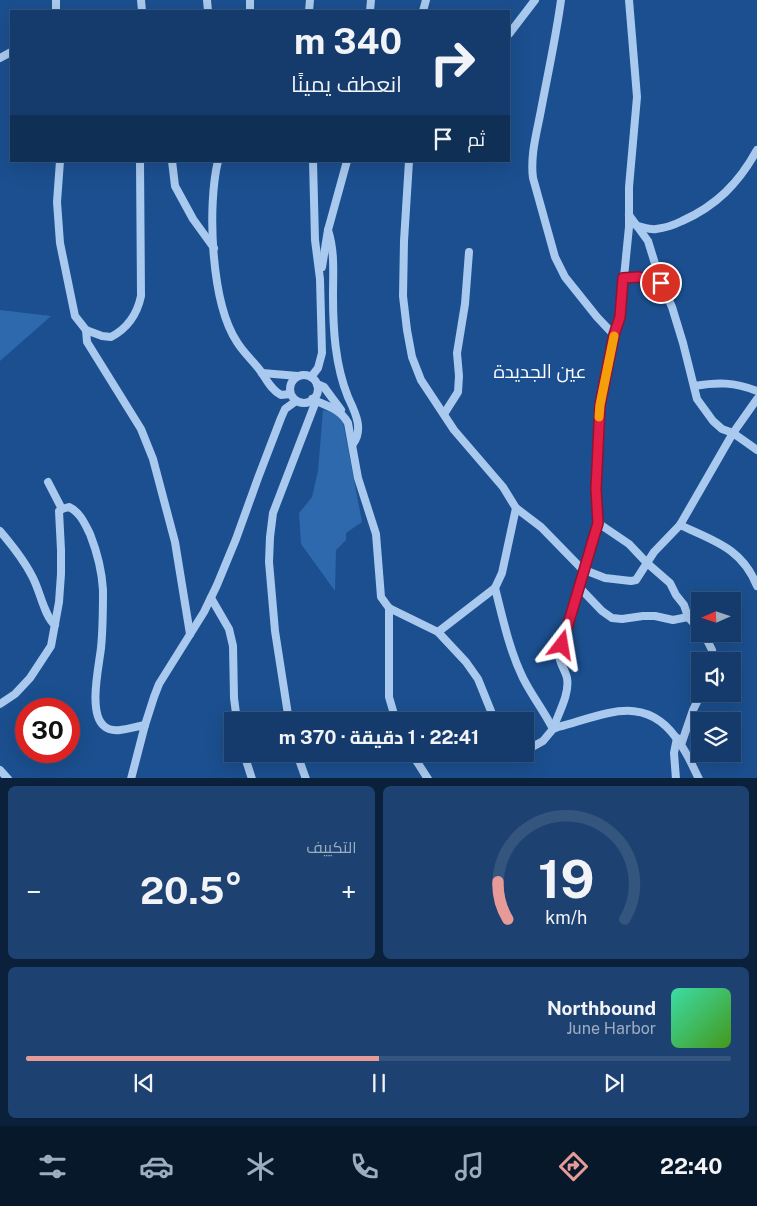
<!DOCTYPE html>
<html lang="ar">
<meta charset="utf-8">
<style>
body{margin:0;font-family:"Public Sans",Cairo,sans-serif;background:#1d4271;color:#f1f3f6;direction:rtl;height:100vh;display:flex;flex-direction:column;font-size:19px;white-space:nowrap}
*{box-sizing:border-box;margin:0}
p{font-size:16px;color:#9dadc1}
.icon{flex:none;width:28px;height:28px;fill:none;stroke:currentColor;stroke-width:2;stroke-linecap:round;stroke-linejoin:round}
.map{position:relative;height:778px;overflow:hidden;direction:ltr}
.details{display:flex;flex-direction:column;gap:8px;padding:8px;background:#0b203b;flex:1}
.details>*{flex:none}
.top-card{position:absolute;left:10px;top:10px;width:500px;height:152px;border-radius:0px;box-shadow:0 5px 20px #0002,0 0 0 1px #33557e;direction:rtl;background:#143b6b;color:#f1f3f6;overflow:hidden}
.needle{width:32px;rotate:267deg}
.tools{position:absolute;left:691px;top:592px;display:grid;gap:10px}
.tools a{display:grid;place-items:center;width:50px;height:50px;border-radius:0px;background:#143b6b;box-shadow:0 5px 20px #0002,0 0 0 1px #33557e;font-size:25px}
.speed{position:absolute;left:15px;top:698px;display:flex;gap:10px;font-size:25px;font-weight:700;text-align:center}
.speed>*{display:grid;place-content:center;width:65px;height:65px;border-radius:50%;background:#143b6b;box-shadow:0 5px 20px #0002,0 0 0 1px #33557e;line-height:1}
.speed .limit{border:8px solid #d22;background:#fff;color:#111}
.pin{position:absolute;display:grid;place-items:center;width:42px;height:42px;color:#fff;margin:-21px;border:2px solid #fff;border-radius:50%;box-shadow:0 1px 5px #0007}
.me{position:absolute;width:55px;margin:-28px;rotate:14deg;stroke-linejoin:round;filter:drop-shadow(0 0 4px #0008)}
.turn{display:flex;align-items:center;gap:18px;height:105px;padding:0 25px;font-size:22px}
.turn .icon{width:65px;height:65px;stroke-width:2.5}
.turn b{display:block;font-size:35px;line-height:42px}
.then{display:flex;align-items:center;height:48px;padding:0 25px;background:#0003;gap:10px;font-size:19px}
.big{font-size:38px;font-weight:700;line-height:1.1}
.details .widget{flex:1;display:flex;flex-direction:column;justify-content:center;gap:8px;min-width:0;padding:0 18px;border-radius:8px;background:#1d4271}
.details .dial{align-items:center;gap:0}
.dial svg{height:130px;overflow:visible;fill:none;stroke:#33557e;stroke-width:7;stroke-linecap:round;text-anchor:middle}
.dial text{fill:#f1f3f6;stroke:none}
.song{display:flex;align-items:center;gap:15px}
.cover{width:60px;height:60px;border-radius:8px;background:linear-gradient(135deg,hsl(160 70% 55%),hsl(100 70% 35%))}
.played{height:5px;border-radius:2px;background:linear-gradient(90deg,#e69b98 50%,#33557e 50%)}
.keys{display:flex;justify-content:space-around;direction:ltr}
.heat{display:flex;justify-content:space-between;align-items:center;font-size:28px;direction:ltr}
.details .tiles{flex:1;display:grid;gap:8px;grid-template-columns:1fr 1fr}
.widget:last-child{grid-column:span 2}
.trip{position:absolute;left:224px;top:712px;width:310px;height:50px;border-radius:0px;background:#143b6b;box-shadow:0 5px 20px #0002,0 0 0 1px #33557e;font-weight:700;line-height:50px;text-align:center;direction:rtl}
.menu{display:flex;height:80px;justify-content:space-around;align-items:center;background:#08182b;color:#9dadc1}
.menu .icon{width:35px;height:35px}
.menu .current{color:#e69b98}
.menu b{font-size:22px;color:#f1f3f6}
.map>svg:first-child{display:block}
</style>
<div class="map">
<svg width="757" height="779" viewBox="0 0 757 779">
<rect width="100%" height="100%" fill="#1b4f8f"/>
<g fill="#2e69ad">
<polygon points="0,310 51,316 0,361"/>
<polygon points="323,410 335,413 343,422 362,522 346,533 346,540 336,550 335,591 301,544 299,513 312,497 318,471"/>
</g>
<g fill="none" stroke-linecap="round" stroke-linejoin="round">
<g stroke="#a9c9ee" stroke-width="8">
<polyline points="56,0 56,11"/>
<polyline points="141,0 142,11"/>
<polyline points="207,0 208,11"/>
<path d="M 561,0 C 556,37 548,73 541,110 C 537,132 530,155 533,178 L 555,257 L 565,277 L 597,317 L 614,335"/>
<polyline points="250,11 250,0"/>
<polyline points="309,11 310,0"/>
<polyline points="370,11 371,0"/>
<polyline points="423,11 426,0"/>
<polyline points="509,34 535,0"/>
<polyline points="0,58 11,52"/>
<path d="M 60,161 L 57,202 L 60,243 L 75,316 L 86,330 L 102,336 L 111,337 C 128,328 137,315 141,296 L 140,161"/>
<polyline points="172,161 175,186 193,219 214,248"/>
<path d="M 218,161 C 207,206 211,303 237,342 C 243,352 252,360 259,369 C 266,378 270,389 281,395 L 290,394"/>
<polyline points="629,215 648,241 661,283 672,307 683,343 697,399 713,421 722,429 733,433 757,399"/>
<path d="M 637,226 C 643,227 650,230 656,229 C 665,228 674,225 682,221 C 716,206 739,183 757,150"/>
<path d="M 328,230 C 335,252 333,272 333,295 C 333,329 335,365 348,397 C 355,412 364,429 353,444"/>
<polyline points="322,267 328,230 347,161"/>
<polyline points="623,277 639,277 661,283"/>
<polyline points="86,330 87,342 141,429 153,459 175,542 190,634"/>
<polyline points="262,373 298,376"/>
<circle cx="304" cy="389" r="14"/>
<polyline points="311,377 318,368 322,353 320,279 315,240 313,161"/>
<polyline points="317,384 324,387 341,410"/>
<path d="M 694,386 C 718,382 734,382 757,391"/>
<path d="M 312,399 C 326,406 340,408 348,423 L 358,478 L 376,534 L 381,597 L 389,608 L 438,632 L 495,588 L 502,573 L 516,508 L 503,487 L 454,430 L 421,380 L 412,357 L 407,330 L 403,296 L 404,241 L 409,161"/>
<polyline points="444,414 458,392 459,376 457,353 465,304 469,252"/>
<polyline points="48,482 62,509"/>
<polyline points="516,508 541,527 582,569 605,578 631,581 636,580 654,552 680,525 733,433 757,450"/>
<polyline points="598,523 629,544 647,563 670,583 676,595 684,605 688,617 700,630"/>
<path d="M 680,525 C 714,541 742,548 757,586"/>
<path d="M 0,531 C 12,545 24,560 32,576 C 40,590 44,616 55,625"/>
<polyline points="579,587 602,611 612,618 622,619 643,616 655,616 673,620 688,617"/>
<path d="M 495,588 C 503,619 509,649 523,678 C 532,696 544,711 553,729"/>
<polyline points="211,598 229,629 233,646 234,698 237,721"/>
<polyline points="389,608 389,697 396,721"/>
<polyline points="438,632 466,662 478,679 495,721"/>
<polyline points="704,634 712,650 714,661"/>
<path d="M 0,704 L 15,694 L 30,678 L 51,646 L 59,602 L 61,574 L 61,550 L 59,511 L 62,509 L 69,507 C 80,512 85,524 90,534 C 97,552 102,571 103,590 C 103,609 103,628 101,648 C 99,666 88,713 104,726 C 113,735 133,727 145,725"/>
<polyline points="289,721 275,631 269,562 270,537 273,513 316,401"/>
<path d="M 553,729 C 558,714 570,694 567,678 C 565,669 559,663 559,654 L 598,523 L 596,489 L 600,405 L 614,335 L 620,317 L 629,227 L 629,187 L 637,97 L 629,0"/>
<polyline points="681,745 693,710 701,694"/>
<path d="M 525,751 L 543,741 L 553,729 L 558,727 C 607,714 648,691 681,745 C 688,755 693,767 699,779"/>
<polyline points="244,754 252,779"/>
<polyline points="297,754 306,779"/>
<polyline points="412,754 428,779"/>
<polyline points="0,770 8,779"/>
<polyline points="131,779 145,725 154,697 159,684 204,612 217,585 236,539 258,478 281,418 285,409 296,401"/>
<polyline points="676,779 674,753 677,738"/>
</g>
</g>
<g fill="none" stroke-linecap="round" stroke-linejoin="round">
<g stroke="#92132f" stroke-width="12">
<polyline id="route" points="562,645 598,523 596,489 600,405 614,335 620,317 623,278 639,277 661,283"/>
</g>
<use href="#route" stroke="#e11d48" stroke-width="9"/>
<polyline stroke="#f59e0b" stroke-width="9" points="599,417 600,405 614,336"/>
</g>
<g text-anchor="middle" stroke-width="4" stroke-linejoin="round" paint-order="stroke">
<g font-size="19" fill="#fff" stroke="#1b4f8f">
<text x="540" y="378">عين الجديدة</text>
</g>
</g>
</svg>
<div class="tools">
<a><svg class="needle" viewBox="-14 -14 28 28"><path d="M0-13l5 13h-10z" fill="#e53935"/><path d="M0 13l5-13h-10z" fill="#9dadc1"/></svg></a>
<a><svg class="icon" aria-label="sound" viewBox="0 0 24 24"><path d="M4 9h4l5-4v14l-5-4H4zM17 9q2 3 0 6"/></svg></a>
<a><svg class="icon" aria-label="layers" viewBox="0 0 24 24"><path d="M12 4l9 5-9 5-9-5zM3 14l9 5 9-5"/></svg></a>
</div>
<div class="speed"><div class="limit">30</div></div>
<div class="pin" style="left:661px;top:283px;background:#d93025"><svg class="icon" aria-label="arrive" viewBox="0 0 24 24"><path d="M6 21V4h12l-3 4 3 4H6"/></svg></div>
<svg class="me" style="left:562px;top:645px" viewBox="-20 -20 40 40"><path d="M0-17L14 15 0 8-14 15z" fill="#e11d48" stroke="#fff" stroke-width="4"/></svg>
<div class="trip">22:41 · 1 دقيقة · 370 m</div>
<div class="top-card">
<div class="turn"><svg class="icon" aria-label="right" viewBox="0 0 24 24"><path d="M7 20v-9h11M14 6l5 5-5 5"/></svg><div><b>340 m</b>انعطف يمينًا</div></div>
<div class="then">ثم<svg class="icon" aria-label="arrive" viewBox="0 0 24 24"><path d="M6 21V4h12l-3 4 3 4H6"/></svg></div>
</div>
</div>
<section class="details">
<div class="tiles">
<div class="widget dial"><svg viewBox="0 0 100 80">
<path d="M14 69A42 42 0 1 1 86 69"/>
<path d="M14 69A42 42 0 0 1 8 46" stroke="#e69b98"/>
<text x="50" y="56" font-size="32" font-weight="700">19</text>
<text x="50" y="72" font-size="11">km/h</text>
</svg></div>
<div class="widget"><p>التكييف</p>
<div class="heat"><a>−</a><b class="big">20.5°</b><a>+</a></div>
</div>
<div class="widget">
<div class="song"><i class="cover"></i><div><b>Northbound</b><p>June Harbor</p></div></div>
<div class="played"></div>
<div class="keys"><svg class="icon" aria-label="previous" viewBox="0 0 24 24"><path d="M18 5L8 12l10 7zM5 5v14"/></svg><svg class="icon" aria-label="pause" viewBox="0 0 24 24"><path d="M8 5v14M16 5v14"/></svg><svg class="icon" aria-label="next" viewBox="0 0 24 24"><path d="M6 5l10 7-10 7zM19 5v14"/></svg></div>
</div>
</div>
</section>
<nav class="menu">
<b>22:40</b>
<svg class="icon current" aria-label="directions" viewBox="0 0 24 24"><path d="M12 3l9 9-9 9-9-9zM9 14v-3h6M13 9l2 2-2 2"/></svg>
<svg class="icon" aria-label="music" viewBox="0 0 24 24"><path d="M9 18V5l10-2v13"/><circle cx="6" cy="18" r="3"/><circle cx="16" cy="16" r="3"/></svg>
<svg class="icon" aria-label="phone" viewBox="0 0 24 24"><path d="M5 4h4l2 5-3 2q2 4 5 5l2-3 5 2v4C11 20 4 13 5 4z"/></svg>
<svg class="icon" aria-label="climate" viewBox="0 0 24 24"><path d="M12 3v18M4 7l16 10M4 17L20 7"/></svg>
<svg class="icon" aria-label="car" viewBox="0 0 24 24"><path d="M5 17H2v-5l4-1 3-4h7l3 4 3 1v5h-3M9 17h6M6 11h13"/><circle cx="7" cy="17" r="2"/><circle cx="17" cy="17" r="2"/></svg>
<svg class="icon" aria-label="filters" viewBox="0 0 24 24"><path d="M4 7h16M4 17h16"/><circle cx="9" cy="7" r="2"/><circle cx="15" cy="17" r="2"/></svg>
</nav>
